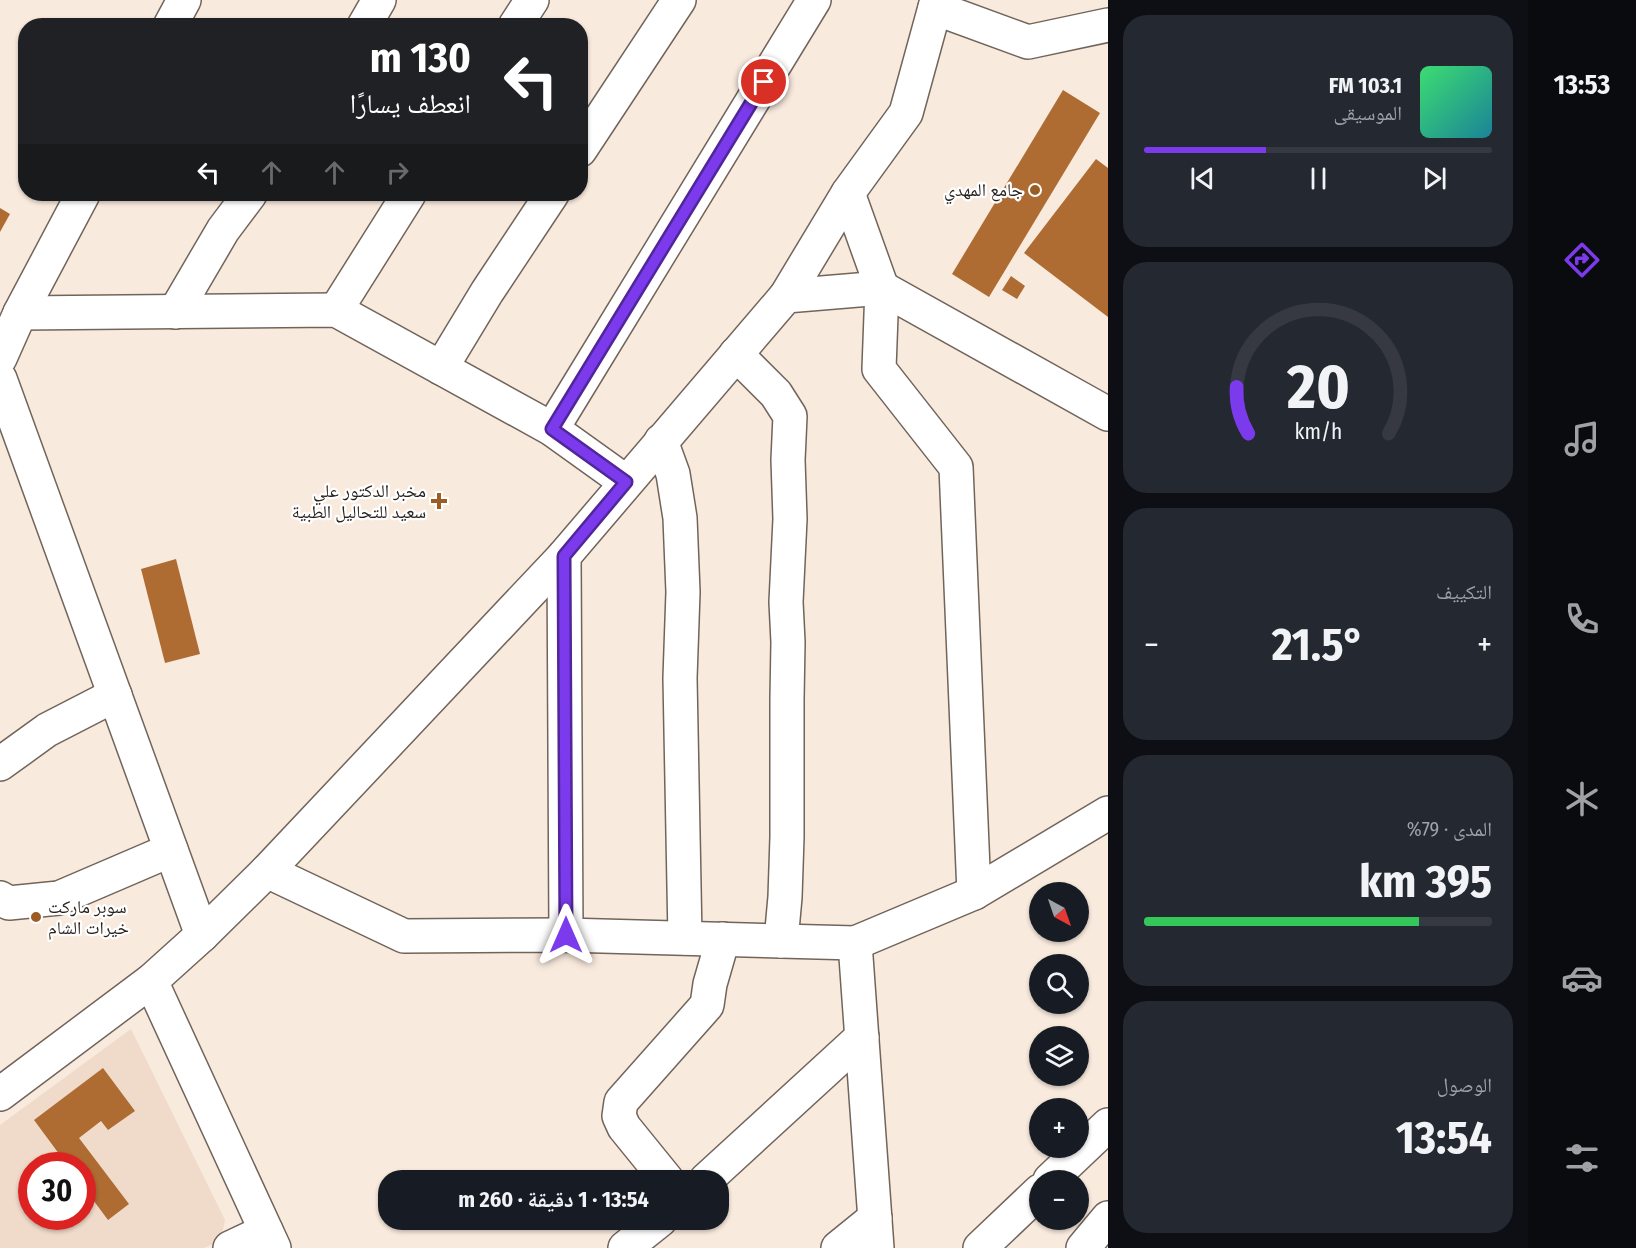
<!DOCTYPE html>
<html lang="ar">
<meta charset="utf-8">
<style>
body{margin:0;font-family:"Fira Sans Condensed","Noto Naskh Arabic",sans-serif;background:#242831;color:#f1f3f6;direction:rtl;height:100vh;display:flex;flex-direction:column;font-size:22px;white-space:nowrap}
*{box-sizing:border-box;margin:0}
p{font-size:20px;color:#9ea1a6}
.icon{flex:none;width:33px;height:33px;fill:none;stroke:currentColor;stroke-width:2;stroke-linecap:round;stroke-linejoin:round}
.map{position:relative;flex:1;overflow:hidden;direction:ltr}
.sheet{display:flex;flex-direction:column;gap:15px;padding:15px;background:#0d0f14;width:420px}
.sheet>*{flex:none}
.banner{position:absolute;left:18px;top:18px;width:570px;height:183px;border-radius:24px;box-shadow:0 2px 4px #0004;direction:rtl;background:#202124;color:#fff;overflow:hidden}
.needle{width:39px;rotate:140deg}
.controls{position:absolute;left:1029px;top:882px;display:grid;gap:12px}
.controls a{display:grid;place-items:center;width:60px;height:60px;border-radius:50%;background:#171b24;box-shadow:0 2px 4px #0004;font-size:30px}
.speed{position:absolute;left:18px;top:1152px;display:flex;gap:12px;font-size:30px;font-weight:700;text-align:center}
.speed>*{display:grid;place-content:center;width:78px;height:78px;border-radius:50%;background:#171b24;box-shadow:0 2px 4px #0004;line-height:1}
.speed .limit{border:9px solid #d22;background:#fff;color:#111}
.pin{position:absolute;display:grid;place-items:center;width:51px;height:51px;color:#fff;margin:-26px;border:3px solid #fff;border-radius:50%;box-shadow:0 2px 6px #0007}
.me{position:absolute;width:66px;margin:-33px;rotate:0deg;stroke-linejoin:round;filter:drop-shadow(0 0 4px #0008)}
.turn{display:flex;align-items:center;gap:21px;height:126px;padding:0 18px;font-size:27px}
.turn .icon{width:78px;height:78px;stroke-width:2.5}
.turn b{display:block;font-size:42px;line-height:51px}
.lanes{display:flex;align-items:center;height:57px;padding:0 18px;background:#0003;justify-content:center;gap:30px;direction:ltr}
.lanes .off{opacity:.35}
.big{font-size:45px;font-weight:700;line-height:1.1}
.sheet .tile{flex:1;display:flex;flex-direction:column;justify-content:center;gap:9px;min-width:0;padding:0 21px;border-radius:24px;background:#242831}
.sheet .dial{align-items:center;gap:0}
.dial svg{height:156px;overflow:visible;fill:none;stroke:#363941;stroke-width:7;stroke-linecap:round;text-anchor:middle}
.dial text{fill:#f1f3f6;stroke:none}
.song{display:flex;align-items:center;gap:18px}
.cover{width:72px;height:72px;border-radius:9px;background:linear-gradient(135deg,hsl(140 70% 55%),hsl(190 70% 35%))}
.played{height:6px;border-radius:3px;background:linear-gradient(90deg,#7c3aed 35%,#363941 35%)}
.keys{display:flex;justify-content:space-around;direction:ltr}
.heat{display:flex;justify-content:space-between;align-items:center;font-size:33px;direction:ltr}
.charge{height:9px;border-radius:4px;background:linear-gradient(90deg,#34c759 79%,#363941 0)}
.trip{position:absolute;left:378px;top:1170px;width:351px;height:60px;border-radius:24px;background:#171b24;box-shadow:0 2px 4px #0004;font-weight:700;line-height:60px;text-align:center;direction:rtl}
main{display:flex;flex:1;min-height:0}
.tabs{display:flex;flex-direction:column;width:108px;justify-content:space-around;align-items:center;background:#090b0e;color:#9ea1a6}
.tabs .icon{width:42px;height:42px}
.tabs .active{color:#7c3aed}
.tabs b{font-size:27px;color:#f1f3f6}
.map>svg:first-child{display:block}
</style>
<main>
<nav class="tabs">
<b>13:53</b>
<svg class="icon active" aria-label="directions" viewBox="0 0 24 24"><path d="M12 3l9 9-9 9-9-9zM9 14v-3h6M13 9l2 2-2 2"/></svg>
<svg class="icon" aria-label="music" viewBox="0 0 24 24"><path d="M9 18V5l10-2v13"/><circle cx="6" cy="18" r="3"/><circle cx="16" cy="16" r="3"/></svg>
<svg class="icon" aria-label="phone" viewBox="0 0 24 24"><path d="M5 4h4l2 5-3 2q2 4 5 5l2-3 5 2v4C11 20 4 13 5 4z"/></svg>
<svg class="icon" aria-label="climate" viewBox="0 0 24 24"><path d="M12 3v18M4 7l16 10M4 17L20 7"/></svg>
<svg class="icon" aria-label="car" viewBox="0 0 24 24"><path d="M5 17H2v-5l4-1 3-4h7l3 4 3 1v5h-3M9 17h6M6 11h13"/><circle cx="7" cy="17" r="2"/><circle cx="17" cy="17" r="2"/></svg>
<svg class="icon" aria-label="filters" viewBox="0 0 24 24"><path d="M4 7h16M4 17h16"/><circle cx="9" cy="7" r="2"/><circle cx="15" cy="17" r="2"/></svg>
</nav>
<section class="sheet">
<div class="tile">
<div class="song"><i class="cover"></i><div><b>103.1 FM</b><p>الموسيقى</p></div></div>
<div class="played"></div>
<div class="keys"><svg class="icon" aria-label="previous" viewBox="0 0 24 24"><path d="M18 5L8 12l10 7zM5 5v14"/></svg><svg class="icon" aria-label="pause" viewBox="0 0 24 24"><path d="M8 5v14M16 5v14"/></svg><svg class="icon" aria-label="next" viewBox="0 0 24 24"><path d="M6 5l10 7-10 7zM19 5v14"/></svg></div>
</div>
<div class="tile dial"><svg viewBox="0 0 100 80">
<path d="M14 69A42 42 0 1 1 86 69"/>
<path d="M14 69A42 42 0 0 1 8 45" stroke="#7c3aed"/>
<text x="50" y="56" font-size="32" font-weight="700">20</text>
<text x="50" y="72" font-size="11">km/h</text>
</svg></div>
<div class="tile"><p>التكييف</p>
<div class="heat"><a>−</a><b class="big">21.5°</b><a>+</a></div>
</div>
<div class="tile"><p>المدى · 79%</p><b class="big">395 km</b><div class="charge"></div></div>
<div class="tile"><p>الوصول</p><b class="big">13:54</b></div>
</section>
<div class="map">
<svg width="1108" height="1248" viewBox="0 0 1108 1248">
<rect width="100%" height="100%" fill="#f9eade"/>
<path fill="#f0dbca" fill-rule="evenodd" d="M 131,1029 L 225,1220 L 221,1240 L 204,1248 L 0,1248 L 0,1125 ZM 32,1166 L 82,1166 L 82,1216 L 32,1216 Z"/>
<g fill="#ae6c32">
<polygon points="1063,90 1100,113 989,297 952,274"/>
<polygon points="1096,159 1108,168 1108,317 1024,253"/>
<polygon points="0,208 10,214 0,232"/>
<polygon points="1011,276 1025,286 1017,299 1002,290"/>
<polygon points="176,559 200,654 165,663 141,569"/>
<polygon points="103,1068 135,1111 108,1130 101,1121 79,1138 129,1204 108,1220 82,1185 82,1166 68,1166 34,1120"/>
</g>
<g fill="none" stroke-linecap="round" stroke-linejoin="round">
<g stroke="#71645a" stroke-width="36">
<g id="minor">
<polyline points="935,8 1028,42 1108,25"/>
<polyline points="170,26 184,0"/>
<polyline points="364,26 379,0"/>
<polyline points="515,26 532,0"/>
<polyline points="580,150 679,0"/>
<polyline points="848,193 882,288 879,369 956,467 974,893"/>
<polyline points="786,296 848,193 906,113 937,0"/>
<polyline points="336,310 409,194"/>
<polyline points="175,312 223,230 250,194"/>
<polyline points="20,313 336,310 552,429 626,482"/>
<polyline points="736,354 776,394 790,416 788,460 790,519 786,602 788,642 787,699 787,837 785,897 781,941"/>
<polyline points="0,358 20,313 83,194"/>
<polyline points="441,368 487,292 552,194"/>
<polyline points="0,379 202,935"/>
<polyline points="552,429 814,0"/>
<polyline points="661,441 673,474 680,518 683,592 680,678 685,938"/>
<polyline points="564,556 566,935"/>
<polyline points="0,764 47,730 115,695"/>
<polyline points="267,871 404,936 566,935 855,943 974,893 1108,813"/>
<polyline points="0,898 9,903 59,898 171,850"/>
<polyline points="855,943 877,1248"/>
<polyline points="151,981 274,1248"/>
<polyline points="0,1094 151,981 202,935 267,871 564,556 786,296 882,288 1108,414"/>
<polyline points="667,1180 624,1127 619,1116 621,1102 707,1005 710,984 723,939"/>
<polyline points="706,1180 862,1037"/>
<polyline points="1050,1180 1108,1125"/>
<polyline points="230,1248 266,1231"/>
<polyline points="625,1248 660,1220"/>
<polyline points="838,1248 875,1218"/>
<polyline points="980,1248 1040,1191"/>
</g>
</g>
<g stroke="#71645a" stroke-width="36">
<polyline id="major" points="1083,1248 1108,1218"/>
</g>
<use href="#minor" stroke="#fff" stroke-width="33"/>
<use href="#major" stroke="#fff" stroke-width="33"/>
</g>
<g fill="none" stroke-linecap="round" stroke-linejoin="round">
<g stroke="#51269a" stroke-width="15">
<polyline id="route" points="566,935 564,556 626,482 552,429 764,82"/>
</g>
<use href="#route" stroke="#7c3aed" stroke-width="10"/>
</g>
<g fill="#9b5d23" stroke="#fff" stroke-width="2">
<circle cx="1035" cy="190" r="6"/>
<path d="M436 492h6v6h6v6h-6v6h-6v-6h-6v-6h6z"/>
<circle cx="36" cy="917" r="6"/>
</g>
<g text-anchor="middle" stroke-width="4.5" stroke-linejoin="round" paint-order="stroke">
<g font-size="18" fill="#26211c" stroke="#fff" text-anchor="end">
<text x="1023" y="196">جامع المهدي</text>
<text x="426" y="497">مخبر الدكتور علي<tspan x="426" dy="21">سعيد للتحاليل الطبية</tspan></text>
<text x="48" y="913" text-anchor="start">سوبر ماركت<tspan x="48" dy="21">خيرات الشام</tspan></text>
</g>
</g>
</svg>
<div class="controls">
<a><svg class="needle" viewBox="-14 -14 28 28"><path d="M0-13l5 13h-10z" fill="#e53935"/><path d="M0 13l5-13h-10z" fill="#9ea1a6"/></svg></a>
<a><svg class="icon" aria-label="search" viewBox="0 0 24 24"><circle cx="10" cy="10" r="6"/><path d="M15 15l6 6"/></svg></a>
<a><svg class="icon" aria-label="layers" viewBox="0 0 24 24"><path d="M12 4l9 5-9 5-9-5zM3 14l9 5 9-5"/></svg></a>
<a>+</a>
<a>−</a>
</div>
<div class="speed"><div class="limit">30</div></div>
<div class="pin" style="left:764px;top:82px;background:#d93025"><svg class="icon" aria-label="arrive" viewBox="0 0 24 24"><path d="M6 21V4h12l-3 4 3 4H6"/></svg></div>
<svg class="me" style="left:566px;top:935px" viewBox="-20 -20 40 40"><path d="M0-17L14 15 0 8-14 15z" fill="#7c3aed" stroke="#fff" stroke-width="4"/></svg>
<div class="trip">13:54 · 1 دقيقة · 260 m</div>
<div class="banner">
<div class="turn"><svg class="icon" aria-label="left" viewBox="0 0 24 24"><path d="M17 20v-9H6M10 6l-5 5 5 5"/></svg><div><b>130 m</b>انعطف يسارًا</div></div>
<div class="lanes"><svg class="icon" aria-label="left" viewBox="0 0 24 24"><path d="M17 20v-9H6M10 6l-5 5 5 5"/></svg><svg class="icon off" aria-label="ahead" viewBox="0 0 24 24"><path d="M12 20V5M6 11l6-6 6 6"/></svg><svg class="icon off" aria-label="ahead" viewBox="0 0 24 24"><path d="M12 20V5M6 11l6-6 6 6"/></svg><svg class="icon off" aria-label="right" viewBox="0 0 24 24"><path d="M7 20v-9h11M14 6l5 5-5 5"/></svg></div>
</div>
</div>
</main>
